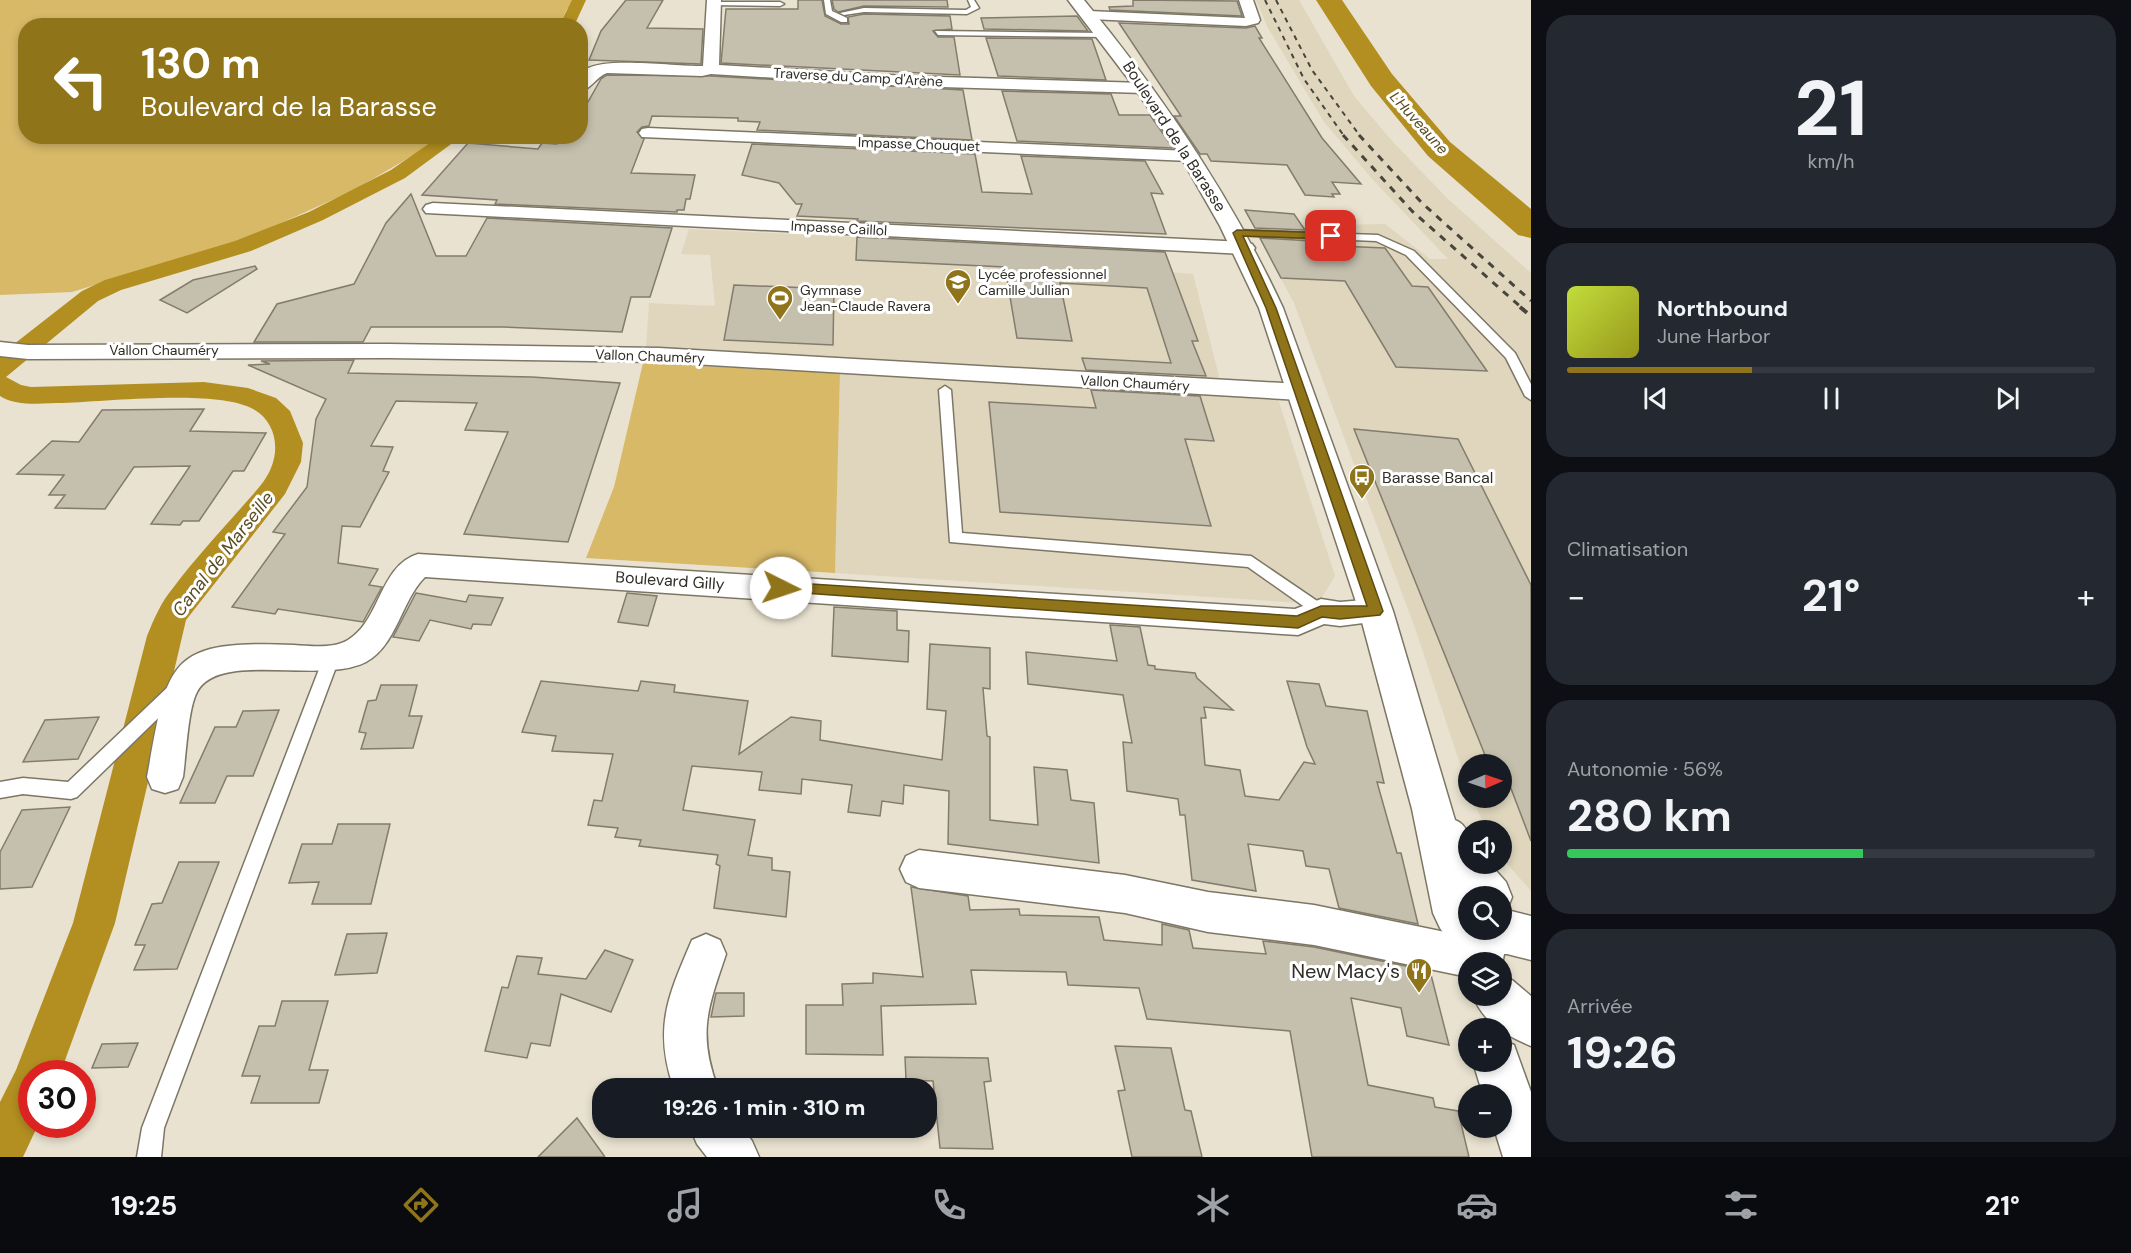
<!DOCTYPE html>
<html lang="fr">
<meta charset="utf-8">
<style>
body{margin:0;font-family:"DM Sans",sans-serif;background:#242831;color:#f1f3f6;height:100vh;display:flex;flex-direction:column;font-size:22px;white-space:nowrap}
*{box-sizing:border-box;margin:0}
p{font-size:20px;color:#9ea1a6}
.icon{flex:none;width:33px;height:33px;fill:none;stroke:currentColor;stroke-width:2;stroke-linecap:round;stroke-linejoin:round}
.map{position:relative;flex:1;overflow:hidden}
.drawer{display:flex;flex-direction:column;gap:15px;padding:15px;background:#0d0f14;width:600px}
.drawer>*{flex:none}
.guide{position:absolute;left:18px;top:18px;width:570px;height:126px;border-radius:24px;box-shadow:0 3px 9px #0003;background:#907419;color:#fff;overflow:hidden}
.needle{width:39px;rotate:88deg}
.tools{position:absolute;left:1458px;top:754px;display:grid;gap:12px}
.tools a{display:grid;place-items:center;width:54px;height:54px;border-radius:50%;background:#171b24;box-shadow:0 3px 9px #0003;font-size:30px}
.speed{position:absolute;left:18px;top:1060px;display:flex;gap:12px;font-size:30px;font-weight:700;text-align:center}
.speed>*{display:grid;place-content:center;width:78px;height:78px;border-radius:50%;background:#171b24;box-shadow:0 3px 9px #0003;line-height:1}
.speed .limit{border:9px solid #d22;background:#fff;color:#111}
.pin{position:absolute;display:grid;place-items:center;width:51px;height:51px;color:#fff;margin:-26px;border-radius:12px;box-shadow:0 3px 9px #0006}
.me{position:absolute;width:66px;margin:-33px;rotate:94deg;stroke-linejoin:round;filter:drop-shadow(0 0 4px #0008)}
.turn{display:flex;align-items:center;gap:21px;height:126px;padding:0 24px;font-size:27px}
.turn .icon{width:78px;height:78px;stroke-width:2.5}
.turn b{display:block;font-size:42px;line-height:51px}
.big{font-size:45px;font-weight:700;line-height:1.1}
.drawer .tile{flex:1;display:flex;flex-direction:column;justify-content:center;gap:9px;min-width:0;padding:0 21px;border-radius:24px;background:#242831}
.drawer .dial{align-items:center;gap:0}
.dial b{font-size:78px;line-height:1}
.song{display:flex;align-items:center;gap:18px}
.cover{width:72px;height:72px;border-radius:9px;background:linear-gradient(135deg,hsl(70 70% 55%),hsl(60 70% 35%))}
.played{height:6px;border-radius:3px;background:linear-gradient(90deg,#907419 35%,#363941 35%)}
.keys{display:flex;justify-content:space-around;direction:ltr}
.heat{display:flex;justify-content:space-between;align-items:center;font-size:33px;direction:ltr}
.charge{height:9px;border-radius:4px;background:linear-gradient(90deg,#34c759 56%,#363941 0)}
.trip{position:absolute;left:592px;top:1078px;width:345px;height:60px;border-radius:24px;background:#171b24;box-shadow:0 3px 9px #0003;font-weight:700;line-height:60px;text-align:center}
.tabs{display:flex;height:96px;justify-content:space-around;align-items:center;background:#090b0e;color:#9ea1a6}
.tabs .icon{width:42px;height:42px}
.tabs .selected{color:#907419}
.tabs b{font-size:27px;color:#f1f3f6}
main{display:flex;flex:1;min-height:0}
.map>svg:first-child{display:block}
</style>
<main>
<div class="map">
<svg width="1531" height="1157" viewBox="0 0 1531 1157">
<rect width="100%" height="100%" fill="#e9e2d0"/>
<g fill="#dfd6bd">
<polygon points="1256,0 1299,0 1354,96 1393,142 1448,199 1531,273 1531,891 1502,858 1502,831 1487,831 1472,798 1502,798 1502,765 1468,765 1468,788 1416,631 1294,303 1253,227 1385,224 1430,259 1448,259 1374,181 1324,122 1268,28"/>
<polygon points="689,229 1158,252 1167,272 1193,274 1220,380 646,347 649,303 715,306 710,255 681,254"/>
<polygon points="840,373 1278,399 1335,576 1318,604 835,573"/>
</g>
<g fill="#d7b968">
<polygon points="0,0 578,0 567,9 559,26 26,26 26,136 444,137 354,190 250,237 72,292 0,295"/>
<polygon points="643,363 840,373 835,573 586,558 614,487"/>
</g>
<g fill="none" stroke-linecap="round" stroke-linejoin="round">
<g fill="#b28f20" fill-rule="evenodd">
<polygon points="572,0 586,0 574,26 559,26"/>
<path d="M 440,136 L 462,136 L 405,178 L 323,220 L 251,251 L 121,290 L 98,301 L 6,377 L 21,385 L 31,387 L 204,382 L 248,388 L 276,398 L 290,411 L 303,443 L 301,462 L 285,494 L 186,620 L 115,923 L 60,1074 L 32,1074 L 32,1125 L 38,1125 L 23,1157 L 0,1157 L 0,1102 L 16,1070 L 73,923 L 147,636 C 154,619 161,602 173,588 C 194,560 218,534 241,508 C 252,495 265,483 271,468 C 281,444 273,417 249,407 C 211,390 108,401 63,403 C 43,403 17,407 0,396 L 0,355 L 82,291 L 105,280 L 235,241 L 309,212 L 391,170 Z"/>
</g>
<polygon fill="#b28f20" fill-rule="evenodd" points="1316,0 1342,0 1392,74 1450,142 1531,209 1531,238 1518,235 1428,156 1371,86"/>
</g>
<g fill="#c5bfad" stroke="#837c6c" stroke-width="1.5">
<polygon points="626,0 663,0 647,28 703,29 701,64 589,60 601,31"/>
<polygon points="798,0 822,0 825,16 841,24 849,24 848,17 864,14 950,16 952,29 933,31 938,37 954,37 960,75 721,63 726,9 798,9"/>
<polygon points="832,0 947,0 948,7 864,6 838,12 834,9"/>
<polygon points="1133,0 1237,1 1242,16 1110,10 1109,7 1133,6"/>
<polygon points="1077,16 1088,31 984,29 981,18"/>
<polygon points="1119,23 1246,28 1255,26 1262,38 1259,38 1322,138 1361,184 1332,182 1340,194 1332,194 1334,197 1305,195 1287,165 1211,161 1207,154 1200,154 1174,116 1181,116"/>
<polygon points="986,38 1092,39 1106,80 998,76"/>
<polygon points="607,75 711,76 963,90 972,140 757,130 760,122 738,121 738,118 652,116 649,126 642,127 637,132 644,139 631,173 695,175 690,199 686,199 684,210 677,210 677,212 495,204 497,200 422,195 468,143 538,149 542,143 557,144 560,136 580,136 580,116 601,79"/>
<polygon points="1002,91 1111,94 1119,115 1150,115 1173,148 1017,141"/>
<polygon points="752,144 975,154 982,192 1032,194 1021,156 1145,161 1163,194 1151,193 1166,234 857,221 858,219 797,216 802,204 796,204 779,183 742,175"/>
<polygon points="411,194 436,256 466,256 487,218 672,228 650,297 631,297 622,332 503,327 371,327 363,342 254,342 277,304 354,284 386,223"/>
<polygon points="1245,210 1294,214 1305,230 1255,228"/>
<polygon points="857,237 1165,252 1198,341 1192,341 1206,376 1086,370 1082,358 1171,363 1147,288 1060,283 1072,341 1017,338 1005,267 856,260"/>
<polygon points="1260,238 1312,241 1315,245 1385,248 1412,286 1428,287 1487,371 1396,367 1345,281 1281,278"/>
<polygon points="255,266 257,269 187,313 160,300 193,280"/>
<polygon points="734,285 834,289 833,345 724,340"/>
<polygon points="354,360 348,373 532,377 620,383 568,542 464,534 508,432 465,430 477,403 396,401 371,446 393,447 383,471 389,472 360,527 342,526 338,563 378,569 369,585 382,587 363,622 278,609 275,614 232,607 285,534 273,532 307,487 316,419 326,399 248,365 270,364 261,361"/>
<polygon points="1091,390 1200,396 1214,441 1185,439 1211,526 1000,512 989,402 1096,408"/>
<polygon points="204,409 190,431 266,433 244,471 233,471 199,521 183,521 180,525 151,524 190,466 134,467 105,509 55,508 65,495 49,495 64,475 17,474 52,441 79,442 102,410"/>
<polygon points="1354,429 1458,439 1531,585 1531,841 1502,765 1489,765"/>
<polygon points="416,593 466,602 469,595 503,598 491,625 473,624 471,629 430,620 419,641 393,637"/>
<polygon points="627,593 657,596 648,626 618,622"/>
<polygon points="834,607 897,611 897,630 909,631 908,662 832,656"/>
<polygon points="1110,625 1140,627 1148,665 1155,666 1155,669 1195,673 1197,678 1233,710 1204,707 1206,718 1201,718 1205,765 1240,770 1245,796 1279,800 1304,762 1315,764 1307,747 1287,681 1319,684 1326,706 1367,711 1384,783 1377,782 1397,853 1401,853 1418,924 1339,908 1329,869 1306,866 1303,851 1248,844 1256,891 1192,880 1185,815 1180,815 1178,799 1127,791 1123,742 1132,743 1123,695 1028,684 1026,652 1117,661"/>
<polygon points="930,644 990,648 990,689 983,688 987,736 990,737 990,820 1038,825 1034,767 1067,770 1071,800 1094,803 1099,863 948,844 949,791 904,785 903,804 882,801 880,816 848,812 852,785 802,779 801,794 759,790 762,772 692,766 683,810 755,820 748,855 772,858 772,870 790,872 786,917 714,908 720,866 716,864 718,855 639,846 641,840 615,837 618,828 588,825 594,800 602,801 613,754 552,751 556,736 522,732 541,681 638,691 641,681 675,685 674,692 748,701 739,754 791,717 821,721 820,740 942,760 946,711 927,709"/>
<polygon points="381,685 417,685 409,716 422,716 413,748 361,749 366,733 359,732 368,701 376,700"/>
<polygon points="279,710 253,776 227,776 215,803 180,803 215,727 236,727 243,711"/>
<polygon points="99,717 78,759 23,762 45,720"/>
<polygon points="70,807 32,887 0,889 0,852 22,810"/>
<polygon points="338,824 390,824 371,904 312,904 319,882 289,883 302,844 332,844"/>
<polygon points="179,862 219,862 177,969 134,970 145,945 135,945 152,904 162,903"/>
<polygon points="911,887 968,896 970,910 1019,909 1020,915 1099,917 1104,940 1162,945 1162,924 1189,930 1193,948 1266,954 1263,941 1314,947 1430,971 1449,1045 1407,1036 1401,1008 1351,998 1368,1085 1433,1098 1435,1107 1458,1111 1469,1157 1312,1157 1290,1031 1147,1019 1139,988 1068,985 1066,972 971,970 976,1004 881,1006 883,1055 806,1054 806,1005 843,1005 842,984 873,983 873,973 923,977"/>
<polygon points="387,933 377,973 335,975 347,934"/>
<polygon points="605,950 633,960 611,1012 561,994 550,1046 531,1043 527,1058 485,1051 502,987 508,988 517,956 542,958 538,974 586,979"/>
<polygon points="716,993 744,993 744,1016 711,1017"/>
<polygon points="282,1001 328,1001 309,1070 328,1070 319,1103 251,1103 260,1076 242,1076 259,1026 275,1026"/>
<polygon points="138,1043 128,1067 92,1068 102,1044"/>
<polygon points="1115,1046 1171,1048 1185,1110 1191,1111 1202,1157 1132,1157 1118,1091 1125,1090"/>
<polygon points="905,1057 988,1058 991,1081 984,1082 993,1149 940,1148 933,1081 906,1080"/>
<polygon points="577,1118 605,1157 538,1157"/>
</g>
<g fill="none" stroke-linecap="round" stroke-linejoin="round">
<g stroke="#7c7665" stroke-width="3">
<g id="lane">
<polygon points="824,0 830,0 832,11 847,18 847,22 841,22 826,14"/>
<polygon points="968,0 974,0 979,8 967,14 864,12 844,15 840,13 864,8 966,10 971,7"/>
<polygon points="711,2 780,2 784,4 780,6 713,5"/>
<polygon points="935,31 1106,33 1110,35 1106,37 938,35"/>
<polygon points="1237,230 1378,235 1414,251 1515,353 1531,384 1531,400 1525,396 1506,358 1406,255 1376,241 1233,235 1232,233"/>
<polygon points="945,386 951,390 962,533 1251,556 1326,607 1329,611 1326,615 1316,615 1248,567 950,542 939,390"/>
<polygon points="331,652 337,654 339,659 164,1128 161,1157 137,1157 142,1128 323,659 325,654"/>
<polygon points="176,683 182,685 184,690 182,695 77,797 71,799 23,794 0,798 0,782 23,778 68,782 170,685"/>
</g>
</g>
<g stroke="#7c7665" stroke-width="3">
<g id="street">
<path d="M 707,0 L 721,0 L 719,65 L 907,76 L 1144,83 L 1152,88 L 1144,93 L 907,86 L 711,74 L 702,76 L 607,73 C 596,77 591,89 580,92 C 580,85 578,74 585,70 C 604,56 677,67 703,66 Z"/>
<polygon points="1239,0 1253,0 1260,20 1258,23 1246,26 1089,19 1082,15 1089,11 1245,18"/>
<polygon points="648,128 1190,151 1199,156 1190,161 642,137 639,133 642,129"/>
<polygon points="433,203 1245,242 1252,244 1255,248 1252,252 1245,254 426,213 423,209 426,205"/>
<polygon points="0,342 28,345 389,344 659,348 1300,384 1309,386 1312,392 1309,398 1300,400 659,362 389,358 28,359 0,356"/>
<path d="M 418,554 L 1295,609 L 1321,599 L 1340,602 L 1376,599 L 1387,602 L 1391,611 L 1387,620 L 1340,626 L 1324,624 L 1298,635 L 425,577 C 401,601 397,645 366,662 C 322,685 219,650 197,692 C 188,708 186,756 183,777 L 178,789 L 165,793 L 152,789 L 147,777 C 168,662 166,639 294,645 C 311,646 333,649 348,640 C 381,620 379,566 418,554 Z"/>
<polygon points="919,850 1125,875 1208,892 1314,905 1479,939 1493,945 1499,959 1498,963 1468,963 1468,977 1314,945 1208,932 1125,913 919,888 906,882 900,869 906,856"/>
<path d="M 706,934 L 720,940 L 726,954 C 708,1008 697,1032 718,1089 L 674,1089 C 653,1028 668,996 692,940 Z"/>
<polygon points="690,1128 742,1128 752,1141 759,1157 707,1157 697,1144"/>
</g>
</g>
<g stroke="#7c7665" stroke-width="3">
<g id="secondary">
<path d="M 1068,0 L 1084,0 C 1163,96 1231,196 1283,308 L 1393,611 L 1455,820 C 1473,827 1468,847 1468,864 L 1490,864 L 1506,882 L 1512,897 L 1507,910 L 1531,916 L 1531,960 L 1507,954 L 1504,954 L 1502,965 L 1502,963 L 1468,963 L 1468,981 L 1464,979 L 1458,963 L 1459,957 L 1440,928 L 1433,913 L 1412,809 L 1359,611 L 1259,308 L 1220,226 L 1175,147 L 1126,76 ZM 1468,897 L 1502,897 L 1502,930 L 1468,930 Z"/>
<path d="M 1502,975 L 1512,980 L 1531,996 L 1531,1046 C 1505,1035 1484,1023 1473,996 L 1502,996 Z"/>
<polygon points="1502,1040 1514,1045 1531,1092 1531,1157 1503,1157 1494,1128 1502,1128 1502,1095 1483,1095 1473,1062 1502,1062"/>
</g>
</g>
<use href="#lane" fill="#fff" fill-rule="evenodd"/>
<use href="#street" fill="#fff" fill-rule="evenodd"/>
<use href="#secondary" fill="#fff" fill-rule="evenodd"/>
<g stroke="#48453c" stroke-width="2" stroke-dasharray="5 5" stroke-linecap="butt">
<polyline points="1265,0 1304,79 1344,136"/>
<polyline points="1276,0 1312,70 1360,136"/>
</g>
<g stroke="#48453c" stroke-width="3" stroke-dasharray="7 7" stroke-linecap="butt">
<polyline points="1343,135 1412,211 1522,308"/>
<polyline points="1359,135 1422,203 1531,301"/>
</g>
<polyline stroke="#48453c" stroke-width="4" stroke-dasharray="9 9" stroke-linecap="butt" points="1520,307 1531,316"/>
</g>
<polygon fill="#907419" stroke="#5e4b10" stroke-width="1.5" points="1237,230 1331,233 1336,236 1331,239 1243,236 1276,308 1383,611 1380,615 1340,619 1322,617 1298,628 776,591 776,584 781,582 1297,616 1321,606 1367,606 1266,308 1233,233"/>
<defs>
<g id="school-pin" transform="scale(1.35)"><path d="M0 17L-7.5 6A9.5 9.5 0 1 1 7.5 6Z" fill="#907419" stroke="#fff"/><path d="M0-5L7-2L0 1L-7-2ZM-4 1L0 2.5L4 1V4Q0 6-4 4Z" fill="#fff"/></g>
<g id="stadium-pin" transform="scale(1.35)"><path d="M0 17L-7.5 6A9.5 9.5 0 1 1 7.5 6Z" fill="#907419" stroke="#fff"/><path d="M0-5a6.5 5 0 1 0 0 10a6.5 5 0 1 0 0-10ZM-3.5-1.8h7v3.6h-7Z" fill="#fff"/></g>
<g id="bus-pin" transform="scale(1.35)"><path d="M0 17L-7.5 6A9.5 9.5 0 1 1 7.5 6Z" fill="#907419" stroke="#fff"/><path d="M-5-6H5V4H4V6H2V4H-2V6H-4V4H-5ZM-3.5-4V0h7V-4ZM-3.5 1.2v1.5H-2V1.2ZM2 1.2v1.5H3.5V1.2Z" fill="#fff"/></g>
<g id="restaurant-pin" transform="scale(1.35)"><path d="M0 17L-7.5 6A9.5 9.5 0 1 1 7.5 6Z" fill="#907419" stroke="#fff"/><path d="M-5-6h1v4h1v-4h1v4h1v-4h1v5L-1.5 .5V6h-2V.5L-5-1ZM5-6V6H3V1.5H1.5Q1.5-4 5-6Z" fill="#fff"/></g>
</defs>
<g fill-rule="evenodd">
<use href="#school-pin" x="958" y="282"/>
<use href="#stadium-pin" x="780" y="298"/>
<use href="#bus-pin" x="1362" y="477"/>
<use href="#restaurant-pin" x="1419" y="971"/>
</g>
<g text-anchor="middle" stroke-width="6" stroke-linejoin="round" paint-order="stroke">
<g font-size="14" fill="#302d26" stroke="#fff">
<text transform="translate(858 77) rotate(3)" y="5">Traverse du Camp d'Arène</text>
<text transform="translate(919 144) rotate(2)" y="5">Impasse Chouquet</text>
<text transform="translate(839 228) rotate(3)" y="5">Impasse Caillol</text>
<text x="164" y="355">Vallon Chauméry</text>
<text transform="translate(650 356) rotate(2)" y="5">Vallon Chauméry</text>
<text transform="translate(1135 383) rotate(3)" y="5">Vallon Chauméry</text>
</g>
<g font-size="14" fill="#302d26" stroke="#fff" text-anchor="start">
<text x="978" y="279">Lycée professionnel<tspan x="978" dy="16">Camille Jullian</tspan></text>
<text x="800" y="295">Gymnase<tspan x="800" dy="16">Jean-Claude Ravera</tspan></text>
</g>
<g font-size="15" font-style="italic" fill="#5a4b21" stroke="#fff">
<text transform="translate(1419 123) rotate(48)" y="5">L'Huveaune</text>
</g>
<g font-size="16" fill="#302d26" stroke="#fff">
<text transform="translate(1175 136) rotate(57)" y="6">Boulevard de la Barasse</text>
<text transform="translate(670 580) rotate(4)" y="6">Boulevard Gilly</text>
</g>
<g font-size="16" fill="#302d26" stroke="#fff" text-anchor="start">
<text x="1382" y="483">Barasse Bancal</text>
</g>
<g font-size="18" font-style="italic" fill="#5a4b21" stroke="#fff">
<text transform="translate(223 554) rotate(-52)" y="6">Canal de Marseille</text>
</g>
<g font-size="20" fill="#302d26" stroke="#fff" text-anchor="end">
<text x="1400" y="978">New Macy's</text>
</g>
</g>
</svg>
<div class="tools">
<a><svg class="needle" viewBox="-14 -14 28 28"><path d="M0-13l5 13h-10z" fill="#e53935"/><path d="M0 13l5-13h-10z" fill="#9ea1a6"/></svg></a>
<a><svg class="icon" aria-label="sound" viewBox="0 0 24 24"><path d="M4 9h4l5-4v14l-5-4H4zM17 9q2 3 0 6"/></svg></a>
<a><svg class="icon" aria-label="search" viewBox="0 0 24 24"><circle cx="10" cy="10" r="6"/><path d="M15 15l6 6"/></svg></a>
<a><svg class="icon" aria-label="layers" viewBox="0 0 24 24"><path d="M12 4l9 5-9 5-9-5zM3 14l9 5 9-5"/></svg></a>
<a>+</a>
<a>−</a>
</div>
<div class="speed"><div class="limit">30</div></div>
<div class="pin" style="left:1331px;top:236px;background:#d93025"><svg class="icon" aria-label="arrive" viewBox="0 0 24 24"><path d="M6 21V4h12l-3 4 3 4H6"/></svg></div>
<svg class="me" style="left:781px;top:588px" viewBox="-20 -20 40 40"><circle r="19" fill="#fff"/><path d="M0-13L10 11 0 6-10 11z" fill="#907419"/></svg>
<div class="trip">19:26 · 1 min · 310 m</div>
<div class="guide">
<div class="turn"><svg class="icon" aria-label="left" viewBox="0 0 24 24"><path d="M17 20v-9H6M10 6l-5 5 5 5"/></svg><div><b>130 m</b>Boulevard de la Barasse</div></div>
</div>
</div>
<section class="drawer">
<div class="tile dial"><b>21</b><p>km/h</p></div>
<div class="tile">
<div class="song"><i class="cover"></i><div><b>Northbound</b><p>June Harbor</p></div></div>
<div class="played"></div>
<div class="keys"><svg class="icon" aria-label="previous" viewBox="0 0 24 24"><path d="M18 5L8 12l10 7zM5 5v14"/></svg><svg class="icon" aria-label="pause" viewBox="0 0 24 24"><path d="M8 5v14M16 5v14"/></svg><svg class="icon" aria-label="next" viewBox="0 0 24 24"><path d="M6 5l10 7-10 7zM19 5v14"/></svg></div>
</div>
<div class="tile"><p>Climatisation</p>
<div class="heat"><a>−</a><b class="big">21°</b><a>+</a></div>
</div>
<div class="tile"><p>Autonomie · 56%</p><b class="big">280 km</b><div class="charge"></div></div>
<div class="tile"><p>Arrivée</p><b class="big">19:26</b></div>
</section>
</main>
<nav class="tabs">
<b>19:25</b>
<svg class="icon selected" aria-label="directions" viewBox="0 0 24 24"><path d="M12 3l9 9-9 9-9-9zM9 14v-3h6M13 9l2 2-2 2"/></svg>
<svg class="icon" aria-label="music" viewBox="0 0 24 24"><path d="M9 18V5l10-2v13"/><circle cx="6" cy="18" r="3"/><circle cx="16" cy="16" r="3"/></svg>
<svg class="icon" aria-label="phone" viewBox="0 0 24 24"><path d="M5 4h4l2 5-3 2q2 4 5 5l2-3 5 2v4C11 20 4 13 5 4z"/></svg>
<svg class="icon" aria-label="climate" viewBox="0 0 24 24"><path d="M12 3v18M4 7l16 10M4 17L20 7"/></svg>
<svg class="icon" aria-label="car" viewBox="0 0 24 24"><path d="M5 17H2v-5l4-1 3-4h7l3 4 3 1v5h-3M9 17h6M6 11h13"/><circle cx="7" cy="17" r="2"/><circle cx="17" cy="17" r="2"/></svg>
<svg class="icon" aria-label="filters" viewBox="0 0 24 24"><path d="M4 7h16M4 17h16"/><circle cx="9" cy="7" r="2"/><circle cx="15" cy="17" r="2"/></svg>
<b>21°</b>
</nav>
